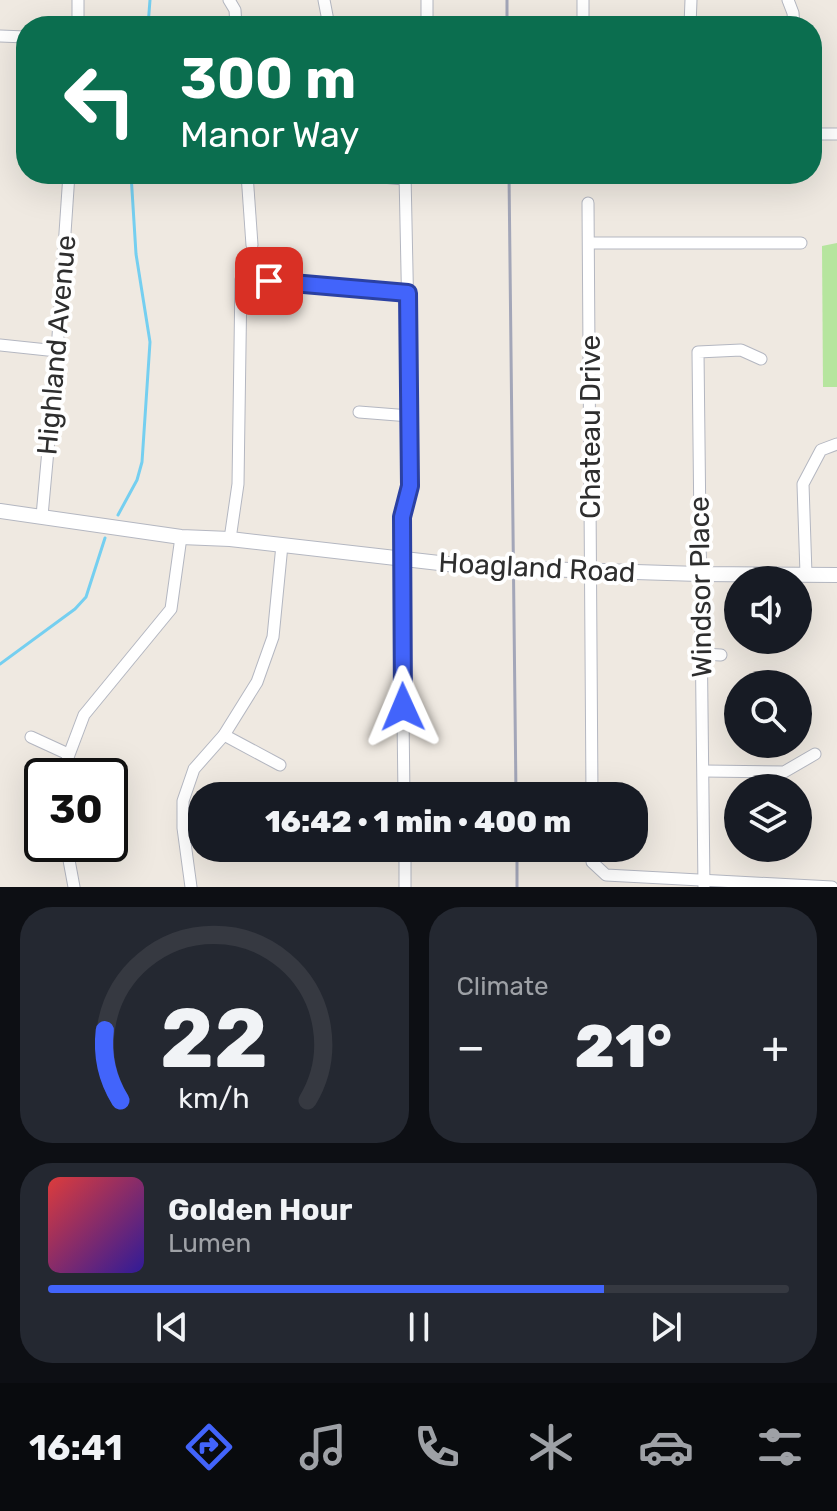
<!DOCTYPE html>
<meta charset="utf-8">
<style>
body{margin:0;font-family:Rubik,sans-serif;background:#242831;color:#f1f3f6;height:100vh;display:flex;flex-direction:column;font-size:30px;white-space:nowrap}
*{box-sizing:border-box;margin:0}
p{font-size:26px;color:#9ea1a6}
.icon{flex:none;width:44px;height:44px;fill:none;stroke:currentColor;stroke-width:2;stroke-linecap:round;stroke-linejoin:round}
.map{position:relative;height:887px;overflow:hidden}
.details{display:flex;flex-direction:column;gap:20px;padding:20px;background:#0d0f14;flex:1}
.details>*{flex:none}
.guide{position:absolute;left:16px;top:16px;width:806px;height:168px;border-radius:32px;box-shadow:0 8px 32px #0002;background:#0b6e4f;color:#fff;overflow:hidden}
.tools{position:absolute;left:724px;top:566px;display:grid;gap:16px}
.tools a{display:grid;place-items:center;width:88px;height:88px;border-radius:50%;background:#171b24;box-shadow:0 8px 32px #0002;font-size:40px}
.speed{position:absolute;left:24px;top:758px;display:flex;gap:16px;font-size:40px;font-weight:700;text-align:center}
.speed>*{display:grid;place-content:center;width:104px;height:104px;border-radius:50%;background:#171b24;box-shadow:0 8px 32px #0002;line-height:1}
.speed .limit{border:4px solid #111;border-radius:12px;background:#fff;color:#111}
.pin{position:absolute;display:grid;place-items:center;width:68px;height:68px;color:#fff;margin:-34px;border-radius:16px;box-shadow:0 4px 12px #0006}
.me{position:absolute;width:88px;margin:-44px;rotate:359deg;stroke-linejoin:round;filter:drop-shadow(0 0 6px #0008)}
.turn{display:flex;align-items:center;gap:28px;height:168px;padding:0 32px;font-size:36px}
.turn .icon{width:104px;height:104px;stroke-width:2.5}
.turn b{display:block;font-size:56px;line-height:68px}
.big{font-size:60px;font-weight:800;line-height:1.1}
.details .widget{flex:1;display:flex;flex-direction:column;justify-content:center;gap:12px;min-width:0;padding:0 28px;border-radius:32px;background:#242831}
.details .dial{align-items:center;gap:0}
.dial svg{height:208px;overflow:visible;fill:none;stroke:#363941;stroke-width:7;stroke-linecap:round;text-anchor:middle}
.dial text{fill:#f1f3f6;stroke:none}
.song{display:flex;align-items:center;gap:24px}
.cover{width:96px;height:96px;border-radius:12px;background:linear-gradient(135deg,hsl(0 70% 55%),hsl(250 70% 35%))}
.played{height:8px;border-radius:4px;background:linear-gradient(90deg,#4264fb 75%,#363941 75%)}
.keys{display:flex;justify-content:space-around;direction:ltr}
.heat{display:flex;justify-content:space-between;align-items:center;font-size:44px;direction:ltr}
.details .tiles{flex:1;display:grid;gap:20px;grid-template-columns:1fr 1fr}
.widget:last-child{grid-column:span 2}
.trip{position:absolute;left:188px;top:782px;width:460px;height:80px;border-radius:32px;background:#171b24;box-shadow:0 8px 32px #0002;font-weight:800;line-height:80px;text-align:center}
.menu{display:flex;height:128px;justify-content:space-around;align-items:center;background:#090b0e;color:#9ea1a6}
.menu .icon{width:56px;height:56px}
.menu .current{color:#4264fb}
.menu b{font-size:36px;color:#f1f3f6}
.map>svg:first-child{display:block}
</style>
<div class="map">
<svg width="837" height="887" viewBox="0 0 837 887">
<rect width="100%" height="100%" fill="#efe9e1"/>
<polygon fill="#b6e59e" points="837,243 837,387 823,387 822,246"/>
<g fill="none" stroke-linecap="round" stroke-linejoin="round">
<g stroke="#75cff0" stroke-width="3">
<polyline points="148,26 150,0"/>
<polyline points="118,515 137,480 142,462 150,342 136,254 131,174"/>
<polyline points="0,664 75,609 86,597 105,538"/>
</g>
<g stroke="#b4b7c1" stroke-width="13">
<g id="minor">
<polyline points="229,0 235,10 236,26"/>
<polyline points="324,0 329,26"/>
<polyline points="788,0 793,13 794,26"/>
<polyline points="78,26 78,0"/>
<polyline points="427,26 427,0"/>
<polyline points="583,26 583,0"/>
<polyline points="690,26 691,0"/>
<polyline points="0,36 26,37"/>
<polyline points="812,134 837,134"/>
<polyline points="247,174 252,245"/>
<polyline points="349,174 404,179"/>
<polyline points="588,203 592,796"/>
<polyline points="590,243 801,243"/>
<polyline points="0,345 57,351"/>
<polyline points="359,412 410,416"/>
<polyline points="42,516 57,351 69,174"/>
<polyline points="230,539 238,484 241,279 408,293"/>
<polyline points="806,574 803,484 821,450 837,444"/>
<polyline points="701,654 721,655"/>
<polyline points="224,735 280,765"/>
<polyline points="31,737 68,754"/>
<polyline points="704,771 784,772 815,754"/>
<polyline points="61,776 84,715 171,609 181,537"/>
<polyline points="404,796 401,559 402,517 410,486 410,416 405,174"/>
<polyline points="66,844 74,887"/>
<polyline points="405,848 405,887"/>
<polyline points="592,848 592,862 606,875 832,887"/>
<polyline points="191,887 183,828 183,801 194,769 224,735 257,682 273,637 282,545"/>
<polyline points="704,887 698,352 741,350 761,359"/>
</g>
</g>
<g stroke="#b4b7c1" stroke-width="16">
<polyline id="tertiary" points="0,511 181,537 230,539 474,567 699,574 837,575"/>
</g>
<use href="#minor" stroke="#fff" stroke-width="11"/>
<use href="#tertiary" stroke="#fff" stroke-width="14"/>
<g stroke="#a3a6b8" stroke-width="3">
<polyline points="507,0 507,26"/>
<polyline points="509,174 516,796"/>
<polyline points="517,848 517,887"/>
</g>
</g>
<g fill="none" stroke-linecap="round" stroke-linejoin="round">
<g stroke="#2b41a3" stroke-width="20">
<polyline id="route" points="269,281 408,293 410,486 402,517 403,707"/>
</g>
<use href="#route" stroke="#4264fb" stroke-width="14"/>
</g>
<g text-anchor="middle" stroke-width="8" stroke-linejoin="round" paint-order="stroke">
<g font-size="28" fill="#2e2e2e" stroke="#fff">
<text transform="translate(56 345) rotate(-85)" y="10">Highland Avenue</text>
<text transform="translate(590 427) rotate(-90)" y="10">Chateau Drive</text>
<text transform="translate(537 567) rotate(3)" y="10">Hoagland Road</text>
<text transform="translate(700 587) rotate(-91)" y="10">Windsor Place</text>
</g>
</g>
</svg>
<div class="tools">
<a><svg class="icon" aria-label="sound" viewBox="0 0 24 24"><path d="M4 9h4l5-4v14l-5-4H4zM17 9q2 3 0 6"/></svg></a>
<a><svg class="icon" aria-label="search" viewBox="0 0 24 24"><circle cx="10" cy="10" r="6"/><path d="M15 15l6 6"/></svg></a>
<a><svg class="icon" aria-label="layers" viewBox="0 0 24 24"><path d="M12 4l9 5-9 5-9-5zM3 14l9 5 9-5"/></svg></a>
</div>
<div class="speed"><div class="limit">30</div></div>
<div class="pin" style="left:269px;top:281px;background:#d93025"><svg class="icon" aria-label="arrive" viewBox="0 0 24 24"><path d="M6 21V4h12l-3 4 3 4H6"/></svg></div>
<svg class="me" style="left:403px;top:707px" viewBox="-20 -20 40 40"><path d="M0-17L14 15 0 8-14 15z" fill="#4264fb" stroke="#fff" stroke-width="4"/></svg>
<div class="trip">16:42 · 1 min · 400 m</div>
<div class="guide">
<div class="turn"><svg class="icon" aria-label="left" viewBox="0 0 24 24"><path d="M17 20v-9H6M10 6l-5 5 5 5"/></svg><div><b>300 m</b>Manor Way</div></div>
</div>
</div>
<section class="details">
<div class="tiles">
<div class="widget dial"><svg viewBox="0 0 100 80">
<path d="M14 69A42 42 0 1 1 86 69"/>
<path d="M14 69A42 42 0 0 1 8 42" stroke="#4264fb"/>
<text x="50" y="56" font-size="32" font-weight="700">22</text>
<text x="50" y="72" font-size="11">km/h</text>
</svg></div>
<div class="widget"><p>Climate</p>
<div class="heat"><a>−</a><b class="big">21°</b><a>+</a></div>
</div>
<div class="widget">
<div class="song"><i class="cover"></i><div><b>Golden Hour</b><p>Lumen</p></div></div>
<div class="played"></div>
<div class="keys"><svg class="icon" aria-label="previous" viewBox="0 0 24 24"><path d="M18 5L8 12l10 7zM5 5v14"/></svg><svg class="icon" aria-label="pause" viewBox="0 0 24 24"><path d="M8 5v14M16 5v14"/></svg><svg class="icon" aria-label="next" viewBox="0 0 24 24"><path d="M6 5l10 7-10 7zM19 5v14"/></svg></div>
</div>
</div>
</section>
<nav class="menu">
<b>16:41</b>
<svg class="icon current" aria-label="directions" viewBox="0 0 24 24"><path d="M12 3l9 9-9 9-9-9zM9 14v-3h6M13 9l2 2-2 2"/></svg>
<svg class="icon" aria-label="music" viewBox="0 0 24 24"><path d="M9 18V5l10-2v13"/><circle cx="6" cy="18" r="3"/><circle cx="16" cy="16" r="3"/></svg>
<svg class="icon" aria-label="phone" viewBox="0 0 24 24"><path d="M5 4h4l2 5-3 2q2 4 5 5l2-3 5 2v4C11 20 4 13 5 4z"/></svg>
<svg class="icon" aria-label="climate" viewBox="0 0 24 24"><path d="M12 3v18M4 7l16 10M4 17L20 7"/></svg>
<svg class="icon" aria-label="car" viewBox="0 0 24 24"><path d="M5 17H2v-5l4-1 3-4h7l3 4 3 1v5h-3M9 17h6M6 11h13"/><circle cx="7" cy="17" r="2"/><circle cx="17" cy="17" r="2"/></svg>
<svg class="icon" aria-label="filters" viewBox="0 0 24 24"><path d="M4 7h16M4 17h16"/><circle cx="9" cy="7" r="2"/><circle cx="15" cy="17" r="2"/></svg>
</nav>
